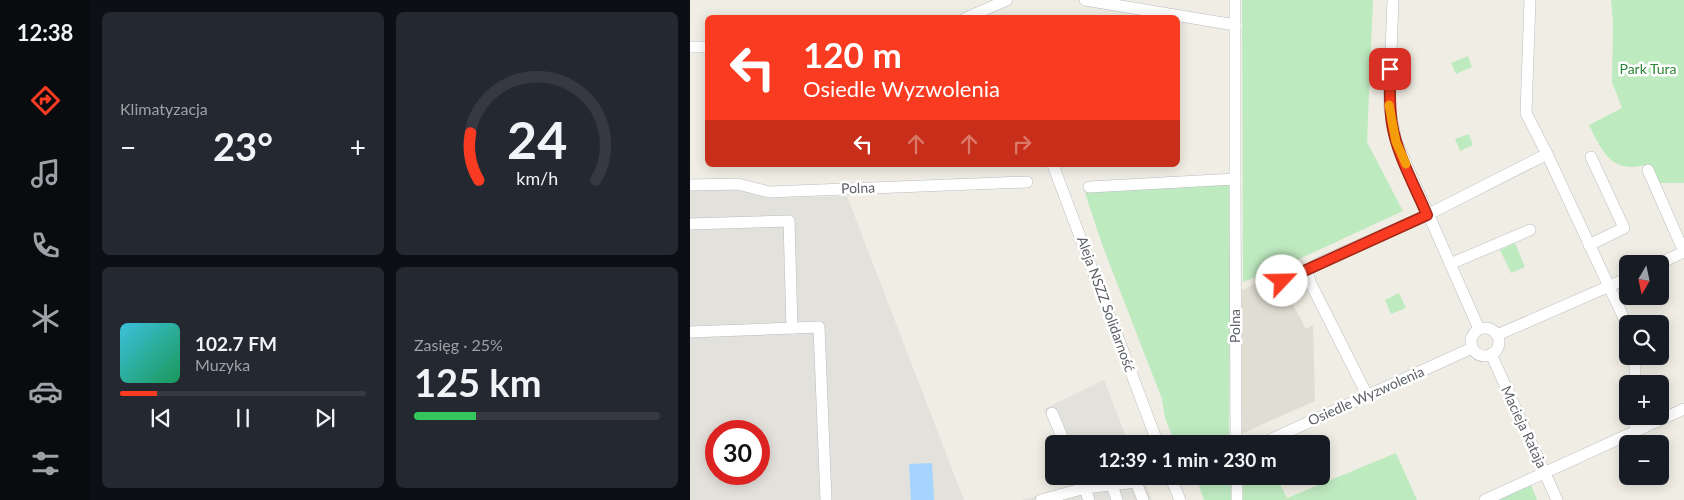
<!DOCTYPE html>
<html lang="pl">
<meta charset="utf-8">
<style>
body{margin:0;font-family:Lato,sans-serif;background:#242831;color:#f1f3f6;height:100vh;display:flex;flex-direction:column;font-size:19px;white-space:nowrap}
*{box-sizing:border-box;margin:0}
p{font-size:16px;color:#9ea1a6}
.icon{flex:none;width:28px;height:28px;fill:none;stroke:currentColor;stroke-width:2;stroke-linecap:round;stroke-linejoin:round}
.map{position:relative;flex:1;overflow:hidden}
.panel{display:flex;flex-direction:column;gap:12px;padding:12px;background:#0d0f14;width:600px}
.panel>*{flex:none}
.banner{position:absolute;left:15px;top:15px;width:475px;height:152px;border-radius:8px;box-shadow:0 2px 12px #0003;background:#f93b21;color:#fff;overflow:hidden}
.needle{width:32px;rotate:189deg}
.tools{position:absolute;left:929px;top:255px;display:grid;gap:10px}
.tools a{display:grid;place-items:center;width:50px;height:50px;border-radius:8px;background:#171b24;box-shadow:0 2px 12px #0003;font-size:25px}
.speed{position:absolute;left:15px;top:420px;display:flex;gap:10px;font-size:25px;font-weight:700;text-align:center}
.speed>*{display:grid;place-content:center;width:65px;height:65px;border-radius:50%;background:#171b24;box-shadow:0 2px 12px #0003;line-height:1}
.speed .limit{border:8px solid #d22;background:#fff;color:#111}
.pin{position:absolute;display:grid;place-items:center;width:42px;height:42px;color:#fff;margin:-21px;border-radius:10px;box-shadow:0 2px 8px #0006}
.me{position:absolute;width:55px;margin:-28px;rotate:66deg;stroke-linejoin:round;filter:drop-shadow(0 0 4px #0008)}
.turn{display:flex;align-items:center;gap:18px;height:105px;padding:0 15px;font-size:22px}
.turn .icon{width:65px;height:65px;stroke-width:2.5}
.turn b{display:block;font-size:35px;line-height:42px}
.lanes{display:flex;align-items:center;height:48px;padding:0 15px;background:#0003;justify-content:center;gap:25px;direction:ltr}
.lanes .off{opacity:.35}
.big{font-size:38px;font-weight:700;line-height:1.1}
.panel .card{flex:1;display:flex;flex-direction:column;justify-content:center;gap:8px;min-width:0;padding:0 18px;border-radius:8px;background:#242831}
.panel .dial{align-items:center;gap:0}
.dial svg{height:130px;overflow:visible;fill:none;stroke:#363941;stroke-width:7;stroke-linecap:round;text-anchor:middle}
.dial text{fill:#f1f3f6;stroke:none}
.song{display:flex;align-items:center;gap:15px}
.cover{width:60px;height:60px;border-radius:8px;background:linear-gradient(135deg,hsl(190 70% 55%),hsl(150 70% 35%))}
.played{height:5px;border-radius:2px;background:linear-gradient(90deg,#f93b21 15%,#363941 15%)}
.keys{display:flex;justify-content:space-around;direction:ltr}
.heat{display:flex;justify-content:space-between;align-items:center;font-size:28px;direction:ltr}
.charge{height:8px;border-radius:4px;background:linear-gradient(90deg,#34c759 25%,#363941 0)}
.panel .tiles{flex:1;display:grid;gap:12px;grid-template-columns:repeat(2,1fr)}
.trip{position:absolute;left:355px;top:435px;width:285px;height:50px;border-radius:8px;background:#171b24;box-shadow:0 2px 12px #0003;font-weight:700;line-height:50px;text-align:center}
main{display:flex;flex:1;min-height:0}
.menu{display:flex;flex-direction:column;width:90px;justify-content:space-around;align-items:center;background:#090b0e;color:#9ea1a6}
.menu .icon{width:35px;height:35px}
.menu .selected{color:#f93b21}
.menu b{font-size:22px;color:#f1f3f6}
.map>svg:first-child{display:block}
</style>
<main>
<nav class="menu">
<b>12:38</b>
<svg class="icon selected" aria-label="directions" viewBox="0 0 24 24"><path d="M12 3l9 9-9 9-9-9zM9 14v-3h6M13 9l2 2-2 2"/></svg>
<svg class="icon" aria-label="music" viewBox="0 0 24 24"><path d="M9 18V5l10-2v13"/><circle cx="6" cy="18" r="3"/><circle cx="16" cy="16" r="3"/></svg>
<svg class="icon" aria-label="phone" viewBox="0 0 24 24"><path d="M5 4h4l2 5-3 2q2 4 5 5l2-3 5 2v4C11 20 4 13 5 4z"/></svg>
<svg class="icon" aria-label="climate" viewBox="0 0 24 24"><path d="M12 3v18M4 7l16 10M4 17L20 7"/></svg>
<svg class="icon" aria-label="car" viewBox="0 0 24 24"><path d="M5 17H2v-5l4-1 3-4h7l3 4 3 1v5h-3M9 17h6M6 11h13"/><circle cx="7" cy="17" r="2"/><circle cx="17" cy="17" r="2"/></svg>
<svg class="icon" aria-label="filters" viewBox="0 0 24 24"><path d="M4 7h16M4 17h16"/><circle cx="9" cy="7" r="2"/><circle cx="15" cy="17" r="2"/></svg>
</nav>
<section class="panel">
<div class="tiles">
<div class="card"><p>Klimatyzacja</p>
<div class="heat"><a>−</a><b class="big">23°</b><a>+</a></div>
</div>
<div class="card dial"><svg viewBox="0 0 100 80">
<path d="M14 69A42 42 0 1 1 86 69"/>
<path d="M14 69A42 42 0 0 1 9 40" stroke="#f93b21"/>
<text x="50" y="56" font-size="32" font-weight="700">24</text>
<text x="50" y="72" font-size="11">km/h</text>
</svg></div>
<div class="card">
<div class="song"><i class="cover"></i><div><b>102.7 FM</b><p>Muzyka</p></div></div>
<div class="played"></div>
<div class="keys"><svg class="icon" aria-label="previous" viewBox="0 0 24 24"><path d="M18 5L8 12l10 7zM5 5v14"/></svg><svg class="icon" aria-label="pause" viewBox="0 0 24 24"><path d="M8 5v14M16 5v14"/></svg><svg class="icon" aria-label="next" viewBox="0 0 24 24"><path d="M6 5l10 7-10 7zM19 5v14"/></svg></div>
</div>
<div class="card"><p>Zasięg · 25%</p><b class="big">125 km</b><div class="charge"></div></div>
</div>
</section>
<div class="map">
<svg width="994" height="500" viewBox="0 0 994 500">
<rect width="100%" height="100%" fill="#f0eee4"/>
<g fill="#e3e1dc" fill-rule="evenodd">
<path d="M 50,189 L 76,198 L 157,196 L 274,500 L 0,500 L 0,191 ZM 26,431 L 69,431 L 69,474 L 26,474 Z"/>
<polygon points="414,380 439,444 370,444 354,409"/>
<polygon points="385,476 452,476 462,500 332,500 388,484"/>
</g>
<polygon fill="#e0ddd3" points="587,274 616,329 623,325 625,401 551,434 552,290"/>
<g fill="#beeac0">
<polygon points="552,0 683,0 677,142 713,211 607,260 553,282"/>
<path d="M 921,0 L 994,0 L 994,183 L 966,183 L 958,164 C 922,175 913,153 899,125 L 932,108 L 922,82 L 923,22 Z"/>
<polygon points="778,56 782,67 766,74 761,63"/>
<polygon points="779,134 783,145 770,151 765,139"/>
<polygon points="541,182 539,441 535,444 485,444 475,418 472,399 413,247 395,193"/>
<polygon points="825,243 835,267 821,273 810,250"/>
<polygon points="709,293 716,308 701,314 695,300"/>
<polygon points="706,453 727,500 514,500 508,483 529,476 586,476 597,498"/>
<polygon points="841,485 847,500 808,500"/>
</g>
<polygon fill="#a5d4ff" points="242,463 244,500 221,500 219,464"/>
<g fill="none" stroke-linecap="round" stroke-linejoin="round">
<g stroke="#b9bcc1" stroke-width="12">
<g id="minor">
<polyline points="395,0 545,25"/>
<polyline points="545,0 545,179"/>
<polyline points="703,0 699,104 706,141 789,329"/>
<polyline points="276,18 317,0"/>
<polyline points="0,47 18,47"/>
<polyline points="857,154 938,327"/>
<polyline points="363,165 468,444"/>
<polyline points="958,170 994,252"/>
<polyline points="0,185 48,184 79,192 337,182"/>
<polyline points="399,187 545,179 546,444"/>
<polyline points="0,224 99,221 102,328"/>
<polyline points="899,245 934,228 901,157"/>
<polyline points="760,264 840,230"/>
<polyline points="968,264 994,252"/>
<polyline points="592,281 608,272 617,271"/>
<circle cx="795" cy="342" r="14"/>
<polyline points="0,332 129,327 136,500"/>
<polyline points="807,335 938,278"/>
<polyline points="801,354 867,500"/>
<polyline points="945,356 945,384"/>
<polyline points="677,395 620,282 617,271 629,263 737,215 857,154 836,113 840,0"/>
<polyline points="362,413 375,444"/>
<polyline points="945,416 946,430"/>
<polyline points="571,444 782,348"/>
<polyline points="390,476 399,500"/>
<polyline points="480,476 490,500"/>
<polyline points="422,485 427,500"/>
<polyline points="351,500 395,488 446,482 453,500"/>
<polyline points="547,500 547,484 550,476"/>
<polyline points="795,500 994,409"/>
</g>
</g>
<use href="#minor" stroke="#fff" stroke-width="11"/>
</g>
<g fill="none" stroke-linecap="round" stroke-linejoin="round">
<g stroke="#a22615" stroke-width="12">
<path id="route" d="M 592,281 L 737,215 C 725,186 707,155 702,124 C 699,106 700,88 700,69"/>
</g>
<use href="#route" stroke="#f93b21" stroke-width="9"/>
<polyline stroke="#f59e0b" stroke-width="9" points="699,105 706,142 716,164"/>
</g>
<g text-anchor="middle" stroke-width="5" stroke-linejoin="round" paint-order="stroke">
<g font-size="14" fill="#2d8434" stroke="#fff">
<text x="958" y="74">Park Tura</text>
</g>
<g font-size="14" fill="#5c6066" stroke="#fff">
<text transform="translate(168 188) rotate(-2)" y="5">Polna</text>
<text transform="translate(416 304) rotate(70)" y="5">Aleja NSZZ Solidarność</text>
<text transform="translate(545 326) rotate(-90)" y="5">Polna</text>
<text transform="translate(676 396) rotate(-24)" y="5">Osiedle Wyzwolenia</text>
<text transform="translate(834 427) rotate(65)" y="5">Macieja Rataja</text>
</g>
</g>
</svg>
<div class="tools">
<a><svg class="needle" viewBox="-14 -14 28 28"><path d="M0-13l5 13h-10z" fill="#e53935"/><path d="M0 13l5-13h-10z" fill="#9ea1a6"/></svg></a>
<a><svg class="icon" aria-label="search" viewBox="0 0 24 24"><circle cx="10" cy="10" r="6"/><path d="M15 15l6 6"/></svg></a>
<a>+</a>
<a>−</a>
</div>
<div class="speed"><div class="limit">30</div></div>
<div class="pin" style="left:700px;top:69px;background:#d93025"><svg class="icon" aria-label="arrive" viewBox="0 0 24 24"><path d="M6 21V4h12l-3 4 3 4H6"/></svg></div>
<svg class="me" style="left:592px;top:281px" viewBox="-20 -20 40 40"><circle r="19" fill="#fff"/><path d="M0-13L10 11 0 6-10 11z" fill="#f93b21"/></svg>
<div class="trip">12:39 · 1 min · 230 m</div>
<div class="banner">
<div class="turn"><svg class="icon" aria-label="left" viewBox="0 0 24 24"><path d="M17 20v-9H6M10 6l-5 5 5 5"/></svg><div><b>120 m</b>Osiedle Wyzwolenia</div></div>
<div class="lanes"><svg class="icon" aria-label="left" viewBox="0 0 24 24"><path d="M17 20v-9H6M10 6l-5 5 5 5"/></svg><svg class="icon off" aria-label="ahead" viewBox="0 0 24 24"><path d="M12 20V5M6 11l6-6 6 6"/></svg><svg class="icon off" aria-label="ahead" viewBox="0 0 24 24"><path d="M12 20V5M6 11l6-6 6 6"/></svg><svg class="icon off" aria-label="right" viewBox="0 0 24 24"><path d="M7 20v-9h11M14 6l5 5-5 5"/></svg></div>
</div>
</div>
</main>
